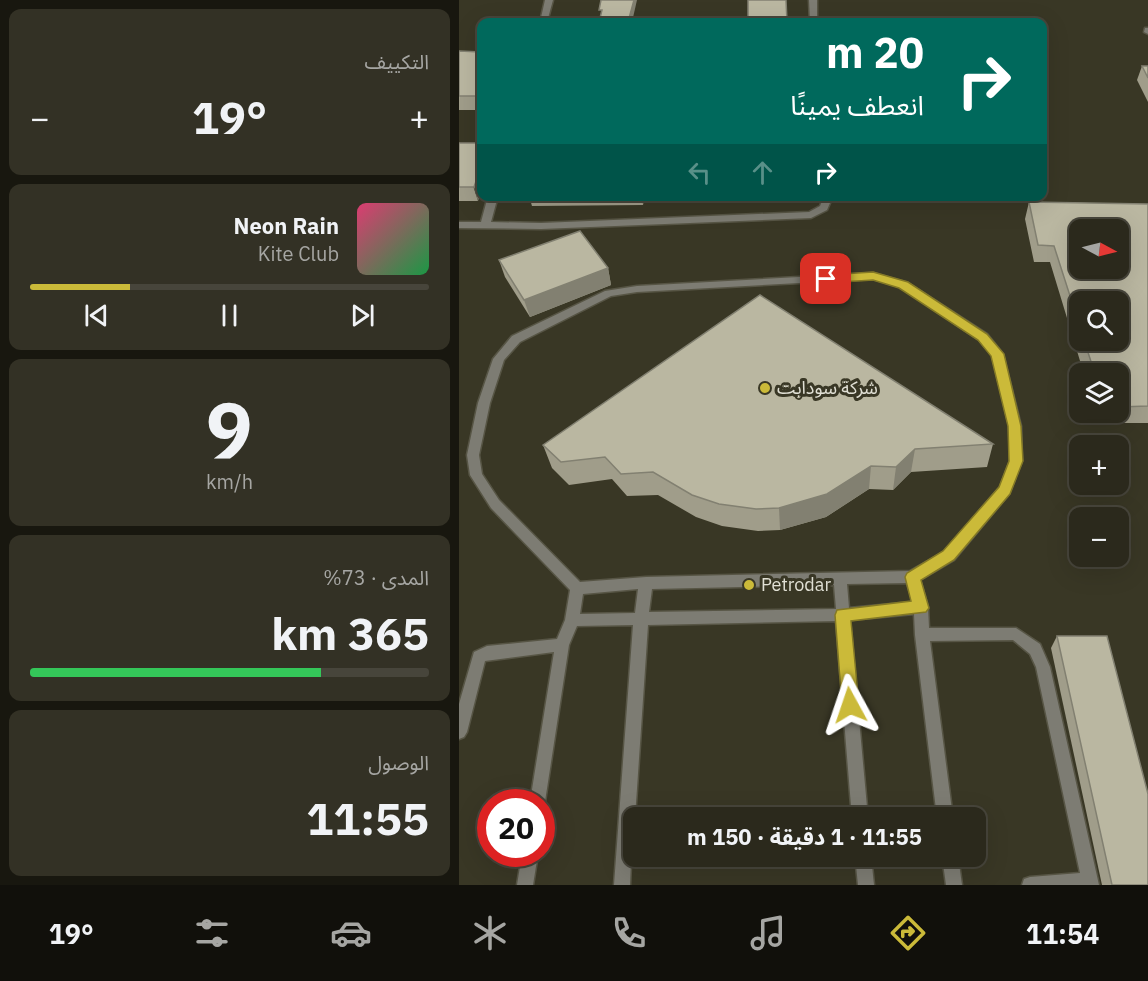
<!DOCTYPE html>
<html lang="ar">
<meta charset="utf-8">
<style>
body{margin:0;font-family:"IBM Plex Sans","Noto Sans Arabic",sans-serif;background:#333125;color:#f1f3f6;direction:rtl;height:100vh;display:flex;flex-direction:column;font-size:22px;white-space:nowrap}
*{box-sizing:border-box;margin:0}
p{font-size:20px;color:#a6a6a3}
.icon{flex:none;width:33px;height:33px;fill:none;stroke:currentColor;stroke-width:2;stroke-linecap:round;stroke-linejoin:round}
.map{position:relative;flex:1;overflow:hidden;direction:ltr}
.side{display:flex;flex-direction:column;gap:9px;padding:9px;background:#18170f;width:459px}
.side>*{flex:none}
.guide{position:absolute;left:18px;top:18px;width:570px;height:183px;border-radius:12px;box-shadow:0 6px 24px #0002,0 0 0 2px #47453b;direction:rtl;background:#00695c;color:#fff;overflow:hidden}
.needle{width:39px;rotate:97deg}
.fabs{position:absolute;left:610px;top:219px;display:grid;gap:12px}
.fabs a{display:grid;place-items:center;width:60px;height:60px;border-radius:12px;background:#2b291c;box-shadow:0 6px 24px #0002,0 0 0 2px #47453b;font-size:30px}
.speed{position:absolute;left:18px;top:789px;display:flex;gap:12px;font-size:30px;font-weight:700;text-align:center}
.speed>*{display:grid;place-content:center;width:78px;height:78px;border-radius:50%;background:#2b291c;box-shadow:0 6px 24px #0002,0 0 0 2px #47453b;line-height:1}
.speed .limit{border:9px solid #d22;background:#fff;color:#111}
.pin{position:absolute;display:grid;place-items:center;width:51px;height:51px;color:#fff;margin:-26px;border-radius:12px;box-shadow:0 3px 9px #0006}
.me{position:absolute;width:66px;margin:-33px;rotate:355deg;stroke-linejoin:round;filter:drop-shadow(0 0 4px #0008)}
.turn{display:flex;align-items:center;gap:21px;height:126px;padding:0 24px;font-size:27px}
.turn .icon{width:78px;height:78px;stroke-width:2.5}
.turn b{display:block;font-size:42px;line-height:51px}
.lanes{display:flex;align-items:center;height:57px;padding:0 24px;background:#0003;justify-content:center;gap:30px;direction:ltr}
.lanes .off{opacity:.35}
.big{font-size:45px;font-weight:700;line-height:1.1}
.side .tile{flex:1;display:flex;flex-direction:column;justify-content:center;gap:9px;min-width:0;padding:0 21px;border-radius:12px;background:#333125}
.side .dial{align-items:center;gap:0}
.dial b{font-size:78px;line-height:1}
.song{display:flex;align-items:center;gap:18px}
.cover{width:72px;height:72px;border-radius:9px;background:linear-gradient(135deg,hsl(340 70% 55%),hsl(140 70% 35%))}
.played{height:6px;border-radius:3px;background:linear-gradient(90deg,#cbba39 25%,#47453b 25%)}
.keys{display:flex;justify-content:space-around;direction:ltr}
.heat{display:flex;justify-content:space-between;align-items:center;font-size:33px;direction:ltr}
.charge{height:9px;border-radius:4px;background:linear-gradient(90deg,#34c759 73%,#47453b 0)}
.trip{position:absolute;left:164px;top:807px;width:363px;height:60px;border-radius:12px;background:#2b291c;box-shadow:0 6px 24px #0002,0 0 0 2px #47453b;font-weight:700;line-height:60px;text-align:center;direction:rtl}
.dock{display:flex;height:96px;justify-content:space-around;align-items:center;background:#11100b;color:#a6a6a3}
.dock .icon{width:42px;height:42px}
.dock .on{color:#cbba39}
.dock b{font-size:27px;color:#f1f3f6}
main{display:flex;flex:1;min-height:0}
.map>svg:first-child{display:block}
</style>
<main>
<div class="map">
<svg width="689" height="885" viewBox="0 0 689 885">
<rect width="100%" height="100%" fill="#393725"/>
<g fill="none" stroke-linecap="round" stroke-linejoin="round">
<g stroke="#575545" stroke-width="3">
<g id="lane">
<polygon points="86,0 94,0 88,22 81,22"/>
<polygon points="350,0 358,0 358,22 351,22"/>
<polygon points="686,28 689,28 689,34 685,32"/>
<polygon points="29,196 39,196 32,222 82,223 350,212 361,206 365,196 374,196 368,210 352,218 82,229 0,228 0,222 22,222"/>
<path d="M 414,273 L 449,283 L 528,334 L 544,354 L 562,426 L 563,461 L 550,494 L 495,560 L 461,580 L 469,607 L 470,628 L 557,628 L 581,644 L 591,667 L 640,885 L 563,885 L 565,879 L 571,877 L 621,873 L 577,667 L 571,654 L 554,640 L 471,641 L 494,818 L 478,818 L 456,635 L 455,614 L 391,620 L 409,818 L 393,818 L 377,621 L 189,625 L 176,818 L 174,818 L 171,885 L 155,885 L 174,625 L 118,626 L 110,645 L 85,808 L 82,809 L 82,802 L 71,802 L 95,652 L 26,661 L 8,732 L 5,737 L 0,739 L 0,704 L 15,652 L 28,646 L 98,639 L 106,620 L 111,590 L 32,508 L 11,475 L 8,455 L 19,403 L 34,359 L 53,336 L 146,291 L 178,286 ZM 414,279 L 441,287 L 520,340 L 533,355 L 550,426 L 551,461 L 541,487 L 485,552 L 451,571 L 187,577 L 121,582 L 40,500 L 23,474 L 20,455 L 31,403 L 45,360 L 61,342 L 152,296 L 178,292 ZM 448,583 L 454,602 L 390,608 L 388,584 ZM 375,585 L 377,609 L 190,612 L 193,589 ZM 179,589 L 176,613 L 121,614 L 124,594 Z"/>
<polygon points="63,854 79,854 74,885 58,885"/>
<polygon points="396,856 412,856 415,885 399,885"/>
<polygon points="483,856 499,856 503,885 487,885"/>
</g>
</g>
<use href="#lane" fill="#7d7c73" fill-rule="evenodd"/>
</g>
<g fill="#a09d8a" fill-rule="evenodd">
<polygon points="0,51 22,52 22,110 0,110"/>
<polygon points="683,66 689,66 689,102 678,80"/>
<polygon points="0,143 19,201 0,201"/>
<polygon points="70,196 185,196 184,205 73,206"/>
<path d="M 570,202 L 689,204 L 689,423 L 640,423 L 637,412 L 660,412 L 660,374 L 625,374 L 591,262 L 575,262 L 566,219 ZM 621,302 L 660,340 L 621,340 Z"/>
<polygon points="40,260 149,268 152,285 71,317 46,277"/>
<polygon points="534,444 528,467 452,472 434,490 410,489 367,517 321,530 299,531 263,526 237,517 199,495 168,496 153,479 110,485 93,468 84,445"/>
<polygon points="598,636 689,885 643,885 592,648"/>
</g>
<g fill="#828071">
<polygon points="175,0 178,0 173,22 169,22"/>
<polygon points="22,167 22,193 19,201 15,187"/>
<polygon points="182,196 185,196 184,205"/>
<polygon points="149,268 152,285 71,317 65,300"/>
<polygon points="456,449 452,472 434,490 437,467"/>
<polygon points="412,466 410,489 367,517 321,530 320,508"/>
</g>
<g fill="#bab7a1" stroke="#828071" stroke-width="1.5" fill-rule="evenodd">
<polygon points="142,0 175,0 169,22 140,22 143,10 140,10"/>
<polygon points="289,0 327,0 328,22 289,22"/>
<polygon points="0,51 22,52 22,96 0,96"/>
<polygon points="683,66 689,66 689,78"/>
<polygon points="0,143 22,143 22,167 15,187 0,187"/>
<path d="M 570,202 L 689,204 L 689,406 L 660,407 L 660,374 L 636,374 L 625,340 L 660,340 L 660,302 L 621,302 L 621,327 L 595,246 L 579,245 ZM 621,230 L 660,230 L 660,268 L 621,268 Z"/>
<polygon points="121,231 149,268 65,300 40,260"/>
<polygon points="301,295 534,444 456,449 437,467 412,466 368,494 320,508 297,509 260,504 233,495 194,472 162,474 146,457 102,462 84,445"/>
<polygon points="598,636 648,636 689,794 689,885 653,885"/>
</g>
<polygon fill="#cbba39" stroke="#847925" stroke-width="1.5" points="414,272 449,282 528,334 545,354 562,426 564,461 551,494 495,560 462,580 470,608 467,612 392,621 400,705 397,711 391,713 385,711 383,705 376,615 378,610 452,601 446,577 448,573 484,551 540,487 550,461 549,426 532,356 519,340 440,288 414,280 367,283 361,279 367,275"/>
<g fill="#cbba39" stroke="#393725" stroke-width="2">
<circle cx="306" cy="388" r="6"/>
<circle cx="290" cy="585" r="6"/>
</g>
<g text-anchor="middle" stroke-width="6" stroke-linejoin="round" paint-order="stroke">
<g font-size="18" fill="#e1e0d5" stroke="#393725" text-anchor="start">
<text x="318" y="394">شركة سودابت</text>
<text x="302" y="591">Petrodar</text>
</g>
</g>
</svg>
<div class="fabs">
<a><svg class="needle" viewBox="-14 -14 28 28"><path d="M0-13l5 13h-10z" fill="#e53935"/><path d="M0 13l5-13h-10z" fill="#a6a6a3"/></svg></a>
<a><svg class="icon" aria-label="search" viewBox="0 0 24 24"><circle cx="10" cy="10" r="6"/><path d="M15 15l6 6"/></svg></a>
<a><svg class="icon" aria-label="layers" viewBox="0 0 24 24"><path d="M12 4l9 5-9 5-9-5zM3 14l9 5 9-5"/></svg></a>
<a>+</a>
<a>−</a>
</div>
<div class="speed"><div class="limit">20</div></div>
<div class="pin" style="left:367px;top:279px;background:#d93025"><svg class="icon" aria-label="arrive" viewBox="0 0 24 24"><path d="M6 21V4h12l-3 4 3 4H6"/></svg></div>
<svg class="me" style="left:391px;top:705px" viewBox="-20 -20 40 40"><path d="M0-17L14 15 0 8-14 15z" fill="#cbba39" stroke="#fff" stroke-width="4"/></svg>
<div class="trip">11:55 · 1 دقيقة · 150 m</div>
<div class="guide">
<div class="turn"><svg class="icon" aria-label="right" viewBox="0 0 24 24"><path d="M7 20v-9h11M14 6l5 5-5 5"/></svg><div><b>20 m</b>انعطف يمينًا</div></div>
<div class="lanes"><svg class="icon off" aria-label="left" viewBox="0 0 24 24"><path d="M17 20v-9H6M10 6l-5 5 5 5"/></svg><svg class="icon off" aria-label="ahead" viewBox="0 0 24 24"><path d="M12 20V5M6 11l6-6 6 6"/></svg><svg class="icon" aria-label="right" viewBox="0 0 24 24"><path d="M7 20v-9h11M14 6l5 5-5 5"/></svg></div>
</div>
</div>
<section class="side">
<div class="tile"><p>التكييف</p>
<div class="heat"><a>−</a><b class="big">19°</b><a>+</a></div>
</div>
<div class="tile">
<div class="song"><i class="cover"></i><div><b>Neon Rain</b><p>Kite Club</p></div></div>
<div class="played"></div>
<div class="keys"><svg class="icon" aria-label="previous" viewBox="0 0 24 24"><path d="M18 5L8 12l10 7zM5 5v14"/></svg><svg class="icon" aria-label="pause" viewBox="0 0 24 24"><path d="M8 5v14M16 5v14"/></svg><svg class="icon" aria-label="next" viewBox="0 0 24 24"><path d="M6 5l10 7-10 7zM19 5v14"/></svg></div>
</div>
<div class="tile dial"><b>9</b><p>km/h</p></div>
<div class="tile"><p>المدى · 73%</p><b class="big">365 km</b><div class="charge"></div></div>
<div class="tile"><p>الوصول</p><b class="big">11:55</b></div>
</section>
</main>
<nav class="dock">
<b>11:54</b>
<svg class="icon on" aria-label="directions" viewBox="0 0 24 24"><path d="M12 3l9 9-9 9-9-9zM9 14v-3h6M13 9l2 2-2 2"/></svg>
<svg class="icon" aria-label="music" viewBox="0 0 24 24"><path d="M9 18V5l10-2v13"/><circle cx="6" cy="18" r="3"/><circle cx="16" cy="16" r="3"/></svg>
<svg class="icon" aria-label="phone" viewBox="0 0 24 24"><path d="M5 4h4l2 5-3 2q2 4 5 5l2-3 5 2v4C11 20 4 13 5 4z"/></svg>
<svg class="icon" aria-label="climate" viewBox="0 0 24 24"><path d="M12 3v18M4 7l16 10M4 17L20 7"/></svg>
<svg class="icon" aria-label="car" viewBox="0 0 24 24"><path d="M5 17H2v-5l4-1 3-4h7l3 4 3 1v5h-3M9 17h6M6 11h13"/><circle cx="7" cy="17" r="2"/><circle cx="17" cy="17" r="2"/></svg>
<svg class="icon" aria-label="filters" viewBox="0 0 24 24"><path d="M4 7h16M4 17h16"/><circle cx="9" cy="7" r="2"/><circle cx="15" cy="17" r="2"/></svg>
<b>19°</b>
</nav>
